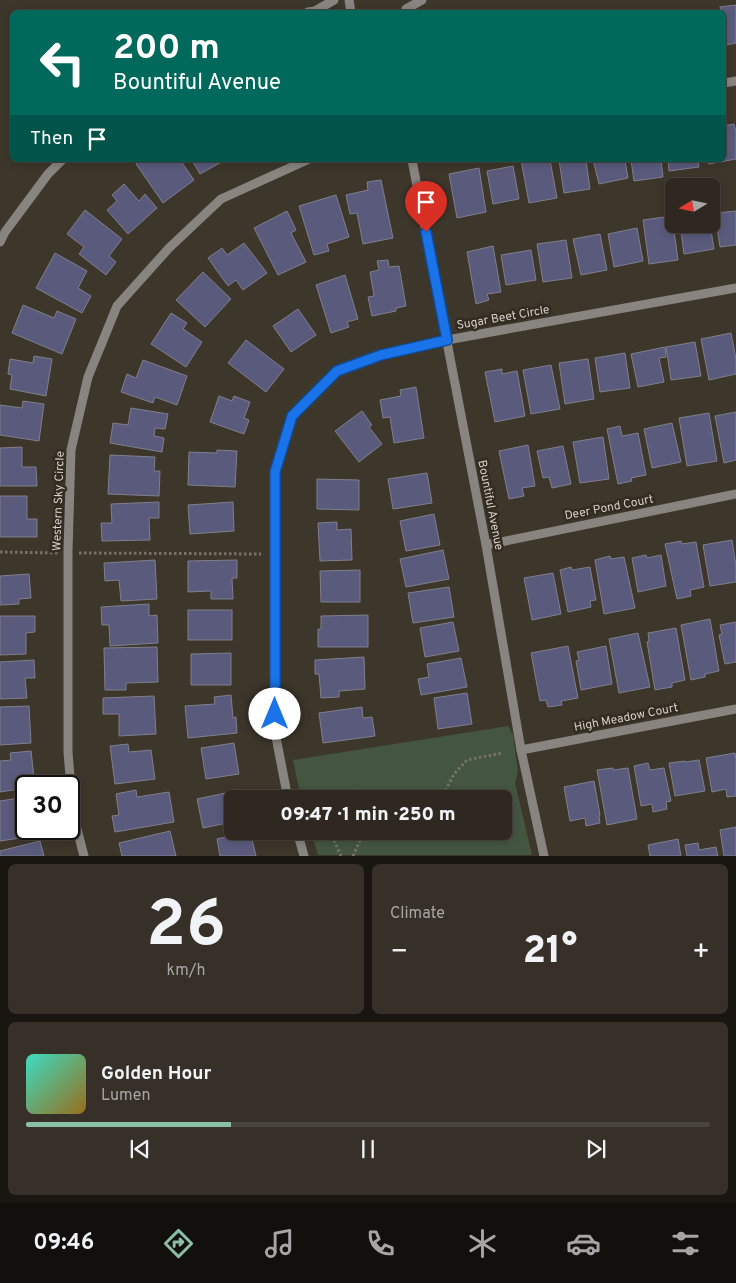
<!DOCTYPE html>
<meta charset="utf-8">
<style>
body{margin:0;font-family:Overpass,sans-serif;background:#363029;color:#f1f3f6;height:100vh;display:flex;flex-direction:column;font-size:19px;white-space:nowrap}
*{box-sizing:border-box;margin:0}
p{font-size:16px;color:#a7a6a5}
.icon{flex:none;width:28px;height:28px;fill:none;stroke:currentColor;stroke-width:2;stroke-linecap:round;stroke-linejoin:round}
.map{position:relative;height:856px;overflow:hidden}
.drawer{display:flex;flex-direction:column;gap:8px;padding:8px;background:#191612;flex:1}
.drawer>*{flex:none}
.guide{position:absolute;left:10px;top:10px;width:716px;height:152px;border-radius:8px;box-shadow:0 2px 8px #0003,0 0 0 1px #49443e;background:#00695c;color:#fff;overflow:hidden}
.needle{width:32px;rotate:260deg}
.controls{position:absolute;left:665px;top:178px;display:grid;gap:10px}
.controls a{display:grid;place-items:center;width:55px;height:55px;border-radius:8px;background:#2e2820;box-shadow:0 2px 8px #0003,0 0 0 1px #49443e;font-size:25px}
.speed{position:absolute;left:15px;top:775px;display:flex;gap:10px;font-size:25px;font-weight:700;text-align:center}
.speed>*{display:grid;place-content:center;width:65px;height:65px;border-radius:50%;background:#2e2820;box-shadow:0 2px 8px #0003,0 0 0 1px #49443e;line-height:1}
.speed .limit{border:2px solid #111;border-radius:8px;background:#fff;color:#111}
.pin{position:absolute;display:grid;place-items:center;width:42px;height:42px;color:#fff;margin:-51px -21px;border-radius:50% 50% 50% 0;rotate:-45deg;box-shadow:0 0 5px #0007}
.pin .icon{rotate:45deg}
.me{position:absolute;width:55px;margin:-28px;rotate:0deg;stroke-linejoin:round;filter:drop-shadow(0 0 4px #0008)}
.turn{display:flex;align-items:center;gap:18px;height:105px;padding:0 20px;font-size:22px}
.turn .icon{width:65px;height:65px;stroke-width:2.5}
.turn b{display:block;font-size:35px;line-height:42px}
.then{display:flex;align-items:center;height:48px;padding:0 20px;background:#0003;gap:10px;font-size:19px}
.big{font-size:38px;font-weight:800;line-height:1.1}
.drawer .widget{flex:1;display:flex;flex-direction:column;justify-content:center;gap:8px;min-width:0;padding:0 18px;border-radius:8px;background:#363029}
.drawer .dial{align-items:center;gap:0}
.dial b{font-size:65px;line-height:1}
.song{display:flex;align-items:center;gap:15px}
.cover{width:60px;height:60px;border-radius:8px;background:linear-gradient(135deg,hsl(170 70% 55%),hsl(40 70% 35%))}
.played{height:5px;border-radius:2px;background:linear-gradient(90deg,#8abfa5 30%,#49443e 30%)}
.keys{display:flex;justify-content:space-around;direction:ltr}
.heat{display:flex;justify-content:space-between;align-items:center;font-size:28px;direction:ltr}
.drawer .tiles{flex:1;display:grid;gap:8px;grid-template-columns:1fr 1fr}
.widget:last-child{grid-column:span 2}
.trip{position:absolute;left:224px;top:790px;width:288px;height:50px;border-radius:8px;background:#2e2820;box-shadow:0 2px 8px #0003,0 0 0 1px #49443e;font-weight:800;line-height:50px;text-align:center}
.menu{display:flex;height:80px;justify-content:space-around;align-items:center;background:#12100d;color:#a7a6a5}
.menu .icon{width:35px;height:35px}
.menu .on{color:#8abfa5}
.menu b{font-size:22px;color:#f1f3f6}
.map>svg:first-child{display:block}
</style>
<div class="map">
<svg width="736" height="856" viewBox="0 0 736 856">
<rect width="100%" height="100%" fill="#3d362b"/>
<polygon fill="#445542" points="508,726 513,735 518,771 515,783 532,855 318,855 311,831 502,831 502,799 301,799 293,760"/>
<g fill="#5a5b7c" stroke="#7f7f8d">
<polygon points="736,5 736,43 726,45 724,33 724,12 721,12 720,7"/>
<polygon points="734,124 736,132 736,159 709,164 708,160 724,160 724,126"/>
<polygon points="141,160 180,160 194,180 163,203 136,164"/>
<polygon points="192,160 225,160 200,174"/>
<polygon points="521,160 550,160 557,198 529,203"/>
<polygon points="559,160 586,160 590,189 564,193"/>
<polygon points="593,160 625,160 628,178 599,184"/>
<polygon points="631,160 661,160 663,177 634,181"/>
<polygon points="668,160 698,160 699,167 669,171"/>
<polygon points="513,166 519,199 493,204 487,171"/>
<polygon points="479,168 486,212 457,218 449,174"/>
<polygon points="381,180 393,238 363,244 357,213 350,214 346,195 368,190 367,182"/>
<polygon points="124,184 139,201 145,194 157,208 128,234 107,210 117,201 112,195"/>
<polygon points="336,195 349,237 327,244 329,251 314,255 299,206"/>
<polygon points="85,210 122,239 109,256 116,262 106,275 79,254 84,247 67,234"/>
<polygon points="287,211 296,230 291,233 306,262 278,275 254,228"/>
<polygon points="736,211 736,245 720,247 715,213"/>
<polygon points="672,216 678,260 649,264 643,220"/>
<polygon points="680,224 710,224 714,249 684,254"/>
<polygon points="637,228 643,261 614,267 608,234"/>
<polygon points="600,234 607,270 581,275 573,239"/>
<polygon points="566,240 572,278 543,282 537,244"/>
<polygon points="244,243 267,273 243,290 236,280 228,286 208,258 222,248 227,255"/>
<polygon points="493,246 501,292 487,294 489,300 476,304 467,252"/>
<polygon points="531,250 536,280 506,285 501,255"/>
<polygon points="55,253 87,271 78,288 91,296 82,313 36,288"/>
<polygon points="388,260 389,267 399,266 406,306 396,308 396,311 372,316 368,297 374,296 370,272 379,270 377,261"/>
<polygon points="203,272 231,299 205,327 176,300"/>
<polygon points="345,275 358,319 347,322 349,327 331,333 316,285"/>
<polygon points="23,305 54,318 57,311 76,319 62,354 12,333"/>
<polygon points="298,309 316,335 291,352 273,326"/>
<polygon points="171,313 187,323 183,329 202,342 186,367 151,344"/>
<polygon points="731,333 736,359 736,374 709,380 701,339"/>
<polygon points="246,340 284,369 266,392 228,363"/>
<polygon points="695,342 701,376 671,380 666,347"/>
<polygon points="665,347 666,357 659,358 664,382 638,387 631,354"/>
<polygon points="625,353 630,388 600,392 595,358"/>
<polygon points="34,356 52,359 46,396 10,389 12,375 8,374 10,359 33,363"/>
<polygon points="588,359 594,399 565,404 559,363"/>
<polygon points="143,360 187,376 177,405 155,397 153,403 121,392 127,374 136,378"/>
<polygon points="551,365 560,409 531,414 523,370"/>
<polygon points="502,369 502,374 517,371 525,416 495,422 485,372"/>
<polygon points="416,387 424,438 394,443 390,417 383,418 380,400 401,396 400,390"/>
<polygon points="219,396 232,401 234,396 250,402 244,418 249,420 244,434 210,422"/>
<polygon points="23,401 44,404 39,441 0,435 0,405 22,408"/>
<polygon points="131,408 168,414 165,429 155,428 154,436 164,438 162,452 110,443 113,423 128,425"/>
<polygon points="362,411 372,425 369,427 382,444 359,462 335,431"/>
<polygon points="736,412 736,460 724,463 715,416"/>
<polygon points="709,413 717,461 687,466 679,418"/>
<polygon points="672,423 681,462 652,468 644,429"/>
<polygon points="620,426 622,436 638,433 646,475 631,478 632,481 618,484 607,429"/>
<polygon points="603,437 609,479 580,483 573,442"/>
<polygon points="528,445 535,486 522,488 524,496 509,499 499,451"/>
<polygon points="563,446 571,484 552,488 549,477 543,478 537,451"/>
<polygon points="22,447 22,467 36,467 37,486 0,486 0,448"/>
<polygon points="217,450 237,451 235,487 188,485 189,452 217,453"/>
<polygon points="110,455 155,457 154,471 160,471 159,496 108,494"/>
<polygon points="427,473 432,503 393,509 388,479"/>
<polygon points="317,479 359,480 359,510 317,509"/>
<polygon points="0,496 27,496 27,519 37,519 37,537 0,537"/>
<polygon points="159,502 159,518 149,518 150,540 102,541 101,523 112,523 111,504"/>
<polygon points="233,502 234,531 190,534 188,505"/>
<polygon points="434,514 440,545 406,551 400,521"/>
<polygon points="337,522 337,530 351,529 352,560 320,561 318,523"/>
<polygon points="732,540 736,566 736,582 710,586 703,545"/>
<polygon points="681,541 682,544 696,542 704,587 690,590 691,596 677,599 665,544"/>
<polygon points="443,550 449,579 406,587 400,559"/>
<polygon points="646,555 647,558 661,555 666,586 638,592 632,558"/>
<polygon points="610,556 611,559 624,557 635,608 604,614 595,560"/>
<polygon points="155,560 157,599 121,601 119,580 105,581 104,563"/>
<polygon points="237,560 237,578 232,578 233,599 211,599 211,591 188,592 188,561"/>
<polygon points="571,567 572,570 590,567 596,600 590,601 591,607 568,612 560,570"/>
<polygon points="360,570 360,602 321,602 320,571"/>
<polygon points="553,573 561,614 532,620 524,578"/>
<polygon points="29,574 31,598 19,599 19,604 0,605 0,576"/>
<polygon points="449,587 454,617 413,623 408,593"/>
<polygon points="149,604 149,616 157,615 158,643 110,646 109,625 102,625 101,607"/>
<rect x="188" y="610" width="44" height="30"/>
<polygon points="368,615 368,647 318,647 318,629 321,629 321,616"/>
<polygon points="0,616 35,616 35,632 26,633 26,654 0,655"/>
<polygon points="710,619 719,671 705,674 705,677 691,680 681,625"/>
<polygon points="453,622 459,651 425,657 420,628"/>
<polygon points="736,622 736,662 725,664 719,635 722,634 720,625"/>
<polygon points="676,628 685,680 672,683 672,687 655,690 647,642 649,641 648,633"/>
<polygon points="638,633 650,687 619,693 609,639"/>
<polygon points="568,646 578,698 561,701 562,705 548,707 546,700 540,701 531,653"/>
<polygon points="606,646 612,684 581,690 576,661 579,660 577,652"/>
<polygon points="157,647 158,682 126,683 126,690 105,690 104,648"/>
<polygon points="231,653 231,685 191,685 191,654"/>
<polygon points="364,657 365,689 339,691 339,697 321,698 319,674 315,674 315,660"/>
<polygon points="461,658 467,687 421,695 418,679 429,677 427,664"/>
<polygon points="34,660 35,678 25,678 27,698 0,699 0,662"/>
<polygon points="467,693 472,724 438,729 434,698"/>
<polygon points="231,695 233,718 236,717 237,733 188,738 185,706 215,704 214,697"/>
<polygon points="154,696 156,734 119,736 119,714 103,714 103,698"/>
<polygon points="29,706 31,743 0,745 0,707"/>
<polygon points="362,707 363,718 372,717 375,736 323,743 319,713"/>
<polygon points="234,743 239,774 206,779 201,748"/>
<polygon points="128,744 129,752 151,750 155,779 115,784 110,746"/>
<polygon points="31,751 35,786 26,786 26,788 0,792 0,761 11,760 10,753"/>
<polygon points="735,753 736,759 736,796 727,797 726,789 712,792 706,758"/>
<polygon points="699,760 705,791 675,796 669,763 685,761 685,762"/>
<polygon points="648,763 650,770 664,768 671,801 666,802 667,809 653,812 652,804 641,806 634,766"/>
<polygon points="613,768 613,770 628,768 637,819 607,825 597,770"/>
<polygon points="594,781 600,815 599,816 600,823 586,826 585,818 570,821 564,787"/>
<polygon points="136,790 137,797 169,792 174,822 115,832 112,816 119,815 116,794"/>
<polygon points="240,790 242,799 232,799 232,822 203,828 197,799"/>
<polygon points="26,797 26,818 23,818 27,837 0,841 0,801"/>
<polygon points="736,827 736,856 724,856 720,830"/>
<polygon points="170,831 176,856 122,856 119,843"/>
<polygon points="250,831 256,856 220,856 217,839"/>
<polygon points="678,839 681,856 650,856 648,845"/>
<polygon points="40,841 44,856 0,856 0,851"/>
<polygon points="698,843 699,850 716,847 718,856 687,856 685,845"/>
</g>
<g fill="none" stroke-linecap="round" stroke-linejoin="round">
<g stroke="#777168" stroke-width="3" stroke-dasharray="2.5 2.5" stroke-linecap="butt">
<polyline points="0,552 58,553"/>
<polyline points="79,553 261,554"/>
<path d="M 338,799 C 355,784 366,791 384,799"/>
<polyline points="440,799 442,797 454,774 467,760 502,753"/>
<polyline points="330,831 341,856"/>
<path d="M 353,856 L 362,836 C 375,837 386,839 398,831"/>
</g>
<g stroke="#88847f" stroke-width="9">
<polyline points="349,0 351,12"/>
<polyline points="406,9 422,0"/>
<polyline points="308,12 315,11 334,0"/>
<polyline points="724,83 736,81"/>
<polyline points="412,160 486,545 521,750 544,856"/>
<polyline points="0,242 5,232 48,174 62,160"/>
<polyline points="486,545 736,494"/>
<polyline points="521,750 736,709"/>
<polyline points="288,799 275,732 275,472 292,416 337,371 381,355 447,340 736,288"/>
<polyline points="297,831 304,856"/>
<polyline points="84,856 73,814 68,752 68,551 71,450 88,377 117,306 169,248 221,199 307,160"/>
</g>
</g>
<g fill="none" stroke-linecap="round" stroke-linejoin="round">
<g stroke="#114b97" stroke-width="12">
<polyline id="route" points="275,714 275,472 292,416 337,371 381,355 447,340 426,232"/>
</g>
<use href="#route" stroke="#1a73e8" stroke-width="9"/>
</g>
<g text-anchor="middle" stroke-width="5" stroke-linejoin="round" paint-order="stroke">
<g font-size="12" fill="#d5d0ca" stroke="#322c21">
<text transform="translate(503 317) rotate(-10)" y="4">Sugar Beet Circle</text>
<text transform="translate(58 501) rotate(-88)" y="4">Western Sky Circle</text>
<text transform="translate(491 505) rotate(79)" y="4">Bountiful Avenue</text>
<text transform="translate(609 507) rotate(-11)" y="4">Deer Pond Court</text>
<text transform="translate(626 717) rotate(-11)" y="4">High Meadow Court</text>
</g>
</g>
</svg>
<div class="controls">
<a><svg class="needle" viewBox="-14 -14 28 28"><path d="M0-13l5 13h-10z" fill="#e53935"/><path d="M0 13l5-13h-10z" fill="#a7a6a5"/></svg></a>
</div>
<div class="speed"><div class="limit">30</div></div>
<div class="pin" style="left:426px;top:232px;background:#d93025"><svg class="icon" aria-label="arrive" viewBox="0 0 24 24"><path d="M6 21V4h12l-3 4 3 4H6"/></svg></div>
<svg class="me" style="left:275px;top:714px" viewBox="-20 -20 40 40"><circle r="19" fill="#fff"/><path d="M0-13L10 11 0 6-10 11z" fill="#1a73e8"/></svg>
<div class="trip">09:47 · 1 min · 250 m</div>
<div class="guide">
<div class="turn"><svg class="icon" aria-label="left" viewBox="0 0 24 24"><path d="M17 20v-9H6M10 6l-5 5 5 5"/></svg><div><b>200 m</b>Bountiful Avenue</div></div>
<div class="then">Then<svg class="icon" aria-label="arrive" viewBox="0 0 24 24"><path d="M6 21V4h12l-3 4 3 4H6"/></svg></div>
</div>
</div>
<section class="drawer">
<div class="tiles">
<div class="widget dial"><b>26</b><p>km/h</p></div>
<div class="widget"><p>Climate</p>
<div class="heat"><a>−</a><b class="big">21°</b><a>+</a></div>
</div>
<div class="widget">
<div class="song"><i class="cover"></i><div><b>Golden Hour</b><p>Lumen</p></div></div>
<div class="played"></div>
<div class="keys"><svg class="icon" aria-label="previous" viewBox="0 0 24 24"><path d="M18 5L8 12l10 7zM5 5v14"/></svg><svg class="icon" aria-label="pause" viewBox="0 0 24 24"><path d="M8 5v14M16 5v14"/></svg><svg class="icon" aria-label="next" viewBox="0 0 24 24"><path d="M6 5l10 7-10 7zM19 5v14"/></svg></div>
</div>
</div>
</section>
<nav class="menu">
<b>09:46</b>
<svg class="icon on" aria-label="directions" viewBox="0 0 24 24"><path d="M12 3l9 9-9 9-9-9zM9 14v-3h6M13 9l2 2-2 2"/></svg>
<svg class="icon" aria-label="music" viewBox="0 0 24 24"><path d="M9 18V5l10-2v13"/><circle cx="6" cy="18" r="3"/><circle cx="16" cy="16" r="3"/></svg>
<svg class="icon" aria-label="phone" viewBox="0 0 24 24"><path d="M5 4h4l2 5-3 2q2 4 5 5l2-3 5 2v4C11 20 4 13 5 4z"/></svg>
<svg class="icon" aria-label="climate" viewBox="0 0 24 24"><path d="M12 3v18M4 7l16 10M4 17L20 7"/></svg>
<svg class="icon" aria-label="car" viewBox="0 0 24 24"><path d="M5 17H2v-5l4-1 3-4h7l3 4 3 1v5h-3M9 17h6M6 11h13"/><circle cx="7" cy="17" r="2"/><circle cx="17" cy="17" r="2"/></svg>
<svg class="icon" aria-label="filters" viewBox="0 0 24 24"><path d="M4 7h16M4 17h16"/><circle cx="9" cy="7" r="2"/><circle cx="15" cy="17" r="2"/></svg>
</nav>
